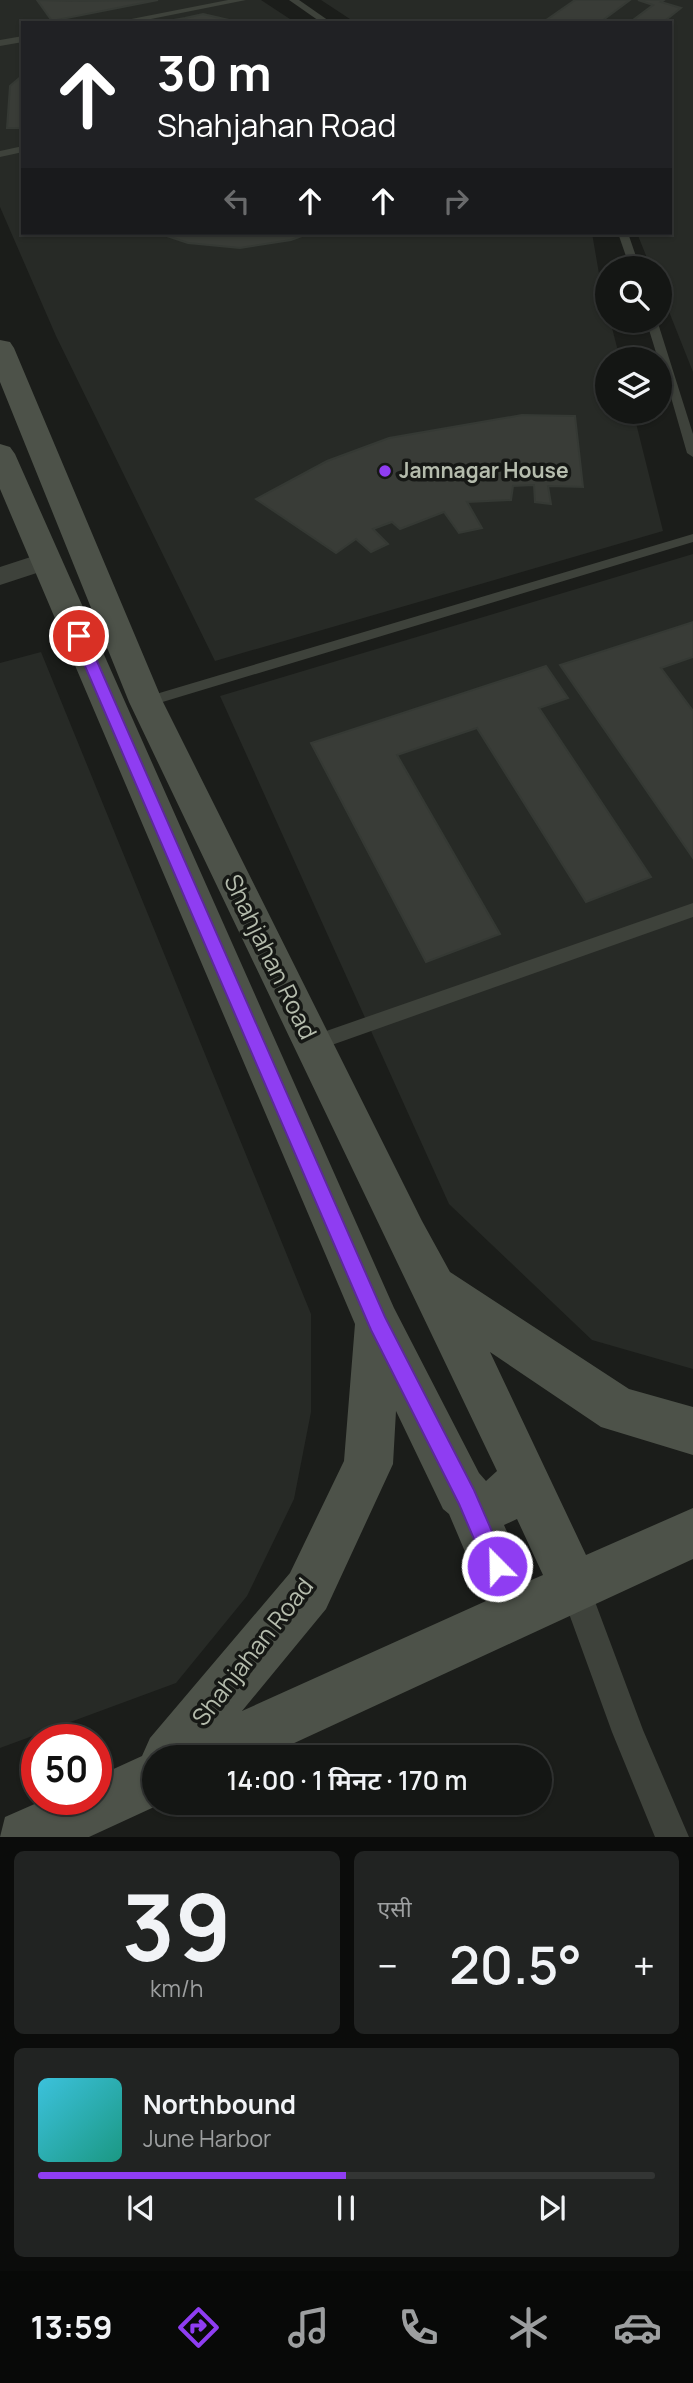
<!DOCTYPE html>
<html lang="hi">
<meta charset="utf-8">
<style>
body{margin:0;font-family:Manrope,"Noto Sans Devanagari",sans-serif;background:#212322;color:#f1f3f6;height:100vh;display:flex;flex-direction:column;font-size:26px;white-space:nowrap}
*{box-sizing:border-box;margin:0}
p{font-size:23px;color:#9d9fa0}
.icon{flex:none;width:38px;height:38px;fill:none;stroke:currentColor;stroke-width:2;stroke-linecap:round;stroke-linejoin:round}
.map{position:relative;height:1837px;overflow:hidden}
.sheet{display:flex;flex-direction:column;gap:14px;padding:14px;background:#0b0c0b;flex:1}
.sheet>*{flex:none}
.hud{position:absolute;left:21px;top:21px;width:651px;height:214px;border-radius:0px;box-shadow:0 2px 5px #0004,0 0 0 2px #333534;background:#202124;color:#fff;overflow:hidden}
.fabs{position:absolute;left:595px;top:256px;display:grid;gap:14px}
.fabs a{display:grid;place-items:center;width:77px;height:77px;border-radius:50%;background:#141614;box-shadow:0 2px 5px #0004,0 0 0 2px #333534;font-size:35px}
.speed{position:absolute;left:21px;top:1724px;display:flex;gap:14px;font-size:35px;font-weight:700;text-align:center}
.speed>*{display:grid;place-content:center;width:91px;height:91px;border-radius:50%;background:#141614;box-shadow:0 2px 5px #0004,0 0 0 2px #333534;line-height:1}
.speed .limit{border:10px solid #d22;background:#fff;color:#111}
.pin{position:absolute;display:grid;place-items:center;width:60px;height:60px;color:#fff;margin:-30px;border:4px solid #fff;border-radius:50%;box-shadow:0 2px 7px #0007}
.me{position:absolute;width:77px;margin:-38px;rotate:337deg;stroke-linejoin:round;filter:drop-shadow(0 0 5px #0008)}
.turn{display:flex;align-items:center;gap:24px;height:147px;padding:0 21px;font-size:32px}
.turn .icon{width:91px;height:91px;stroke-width:2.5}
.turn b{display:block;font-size:49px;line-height:60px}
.lanes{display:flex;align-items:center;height:66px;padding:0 21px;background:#0003;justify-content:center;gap:35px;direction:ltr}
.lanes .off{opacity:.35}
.big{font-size:52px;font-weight:600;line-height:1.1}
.sheet .tile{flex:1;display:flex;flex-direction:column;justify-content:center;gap:10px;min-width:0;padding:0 24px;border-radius:10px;background:#212322}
.sheet .dial{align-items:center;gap:0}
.dial b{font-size:91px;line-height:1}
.song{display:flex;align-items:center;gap:21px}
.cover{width:84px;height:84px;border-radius:10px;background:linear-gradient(135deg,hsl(190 70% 55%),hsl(170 70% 35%))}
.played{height:7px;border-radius:4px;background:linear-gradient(90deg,#8f3df2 50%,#333534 50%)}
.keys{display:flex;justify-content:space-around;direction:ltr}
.heat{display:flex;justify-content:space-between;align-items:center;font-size:38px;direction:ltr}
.sheet .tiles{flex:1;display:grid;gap:14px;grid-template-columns:1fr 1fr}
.tile:last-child{grid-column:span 2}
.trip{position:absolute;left:142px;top:1745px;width:410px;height:70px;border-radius:35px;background:#141614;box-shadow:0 2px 5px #0004,0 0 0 2px #333534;font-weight:600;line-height:70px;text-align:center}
.tabs{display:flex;height:112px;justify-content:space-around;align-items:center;background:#080908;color:#9d9fa0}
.tabs .icon{width:49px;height:49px}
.tabs .active{color:#8f3df2}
.tabs b{font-size:32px;color:#f1f3f6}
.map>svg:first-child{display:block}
</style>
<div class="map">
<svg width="693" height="1837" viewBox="0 0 693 1837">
<rect width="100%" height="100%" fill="#1b1d1a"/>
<g fill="#272a26">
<polygon points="0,0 261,0 296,23 23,23 23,233 592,233 607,320 610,320 620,359 607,359 607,411 633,411 663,531 215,661 56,336 0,207"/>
<polygon points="321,0 693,0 693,372 660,289 660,268 651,268 637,233 670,233 670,23 356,23"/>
<polygon points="693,554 693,1369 592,1340 449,1204 220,696"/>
<polygon points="41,652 311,1314 311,1412 294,1499 247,1596 176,1683 0,1748 0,663"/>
</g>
<g fill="#393c37" stroke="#353934" stroke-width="2">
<polygon points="37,0 74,1 158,0 52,21"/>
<polygon points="575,0 630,0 599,23 542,23"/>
<polygon points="638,0 664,0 661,2 681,8 662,23 629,23 653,5"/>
<polygon points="203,14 242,23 157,23 185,18"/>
<polygon points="23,75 23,128 7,128 10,86"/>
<polygon points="158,233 310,233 291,240 240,248 188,243"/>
<polygon points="522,415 575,416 583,487 548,486 551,504 535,502 534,485 513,486 511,500 467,502 482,528 459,533 444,512 400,529 392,522 373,529 388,544 371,552 356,539 336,553 256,499 327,461 389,438"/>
<polygon points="693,622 693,657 661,668 693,711 693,858 560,665"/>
<polygon points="546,666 568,698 539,708 651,877 586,902 477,728 397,755 500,934 426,962 311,743"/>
</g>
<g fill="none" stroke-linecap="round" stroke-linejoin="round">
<g fill="#3e423b" fill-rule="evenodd">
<polygon points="228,0 246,0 131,23 111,23"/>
<polygon points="289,0 299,0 332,23 322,23"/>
<polygon points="23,36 23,42 0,46 0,40"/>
<polygon points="23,146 23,152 0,157 0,151"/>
<polygon points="618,233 628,233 640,268 630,268"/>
<polygon points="646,320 657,320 693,434 693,457 687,453 660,359 658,359"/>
<polygon points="693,534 693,542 146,707 139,702 146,697"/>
<polygon points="693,903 693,917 312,1052 306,1049 304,1044 306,1039 312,1036"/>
</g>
<polygon fill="#3e423b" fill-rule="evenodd" points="574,1571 585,1575 643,1730 689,1837 655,1837 612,1732 559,1586 563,1575"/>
<polygon fill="#3e423b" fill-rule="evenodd" points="46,552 55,555 59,561 55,567 0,585 0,567"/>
<path fill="#4d5249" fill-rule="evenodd" d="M 0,340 L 10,342 L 14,348 L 163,702 L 422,1221 L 450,1272 L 629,1389 L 693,1407 L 693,1455 L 601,1427 L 490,1352 L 586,1555 L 693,1508 L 693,1559 L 264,1757 L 154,1757 L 154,1802 L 165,1802 L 89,1837 L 0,1837 L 5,1817 L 46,1799 L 96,1799 L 96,1777 L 142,1756 L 150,1738 L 290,1573 L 344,1461 L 355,1324 L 0,489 L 0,444 L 10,447 L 15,454 L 394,1308 L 479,1473 L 486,1481 L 497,1471 L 129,702 L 0,382 ZM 396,1411 L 443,1509 L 449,1514 L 486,1601 L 242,1711 L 326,1609 L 393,1464 ZM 517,1519 L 543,1575 L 529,1581 L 504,1525 Z"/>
</g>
<polygon fill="#8f3df2" stroke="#5d289d" stroke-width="2" points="79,631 86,636 385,1317 474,1490 507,1566 504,1574 497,1577 489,1574 459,1504 371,1330 72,636"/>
<circle fill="#8f3df2" stroke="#161815" stroke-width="2.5" cx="385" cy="471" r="7"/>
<g text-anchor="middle" stroke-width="7" stroke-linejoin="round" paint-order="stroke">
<g font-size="21" font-weight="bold" fill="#b5bcad" stroke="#161815" text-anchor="start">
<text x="399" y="478">Jamnagar House</text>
</g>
<g font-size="24" fill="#b5bcad" stroke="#161815">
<text transform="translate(270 957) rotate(64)" y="8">Shahjahan Road</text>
<text transform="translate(253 1652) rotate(-52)" y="8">Shahjahan Road</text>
</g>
</g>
</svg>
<div class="fabs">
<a><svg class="icon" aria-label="search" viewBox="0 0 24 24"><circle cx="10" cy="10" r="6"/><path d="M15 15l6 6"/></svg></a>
<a><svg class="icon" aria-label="layers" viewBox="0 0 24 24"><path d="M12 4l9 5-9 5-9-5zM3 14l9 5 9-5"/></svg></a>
</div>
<div class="speed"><div class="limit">50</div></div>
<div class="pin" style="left:79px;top:636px;background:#d93025"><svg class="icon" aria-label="arrive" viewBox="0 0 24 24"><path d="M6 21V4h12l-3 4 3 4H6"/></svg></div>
<svg class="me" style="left:497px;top:1566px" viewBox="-20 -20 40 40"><circle r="17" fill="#8f3df2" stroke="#fff" stroke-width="3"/><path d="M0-11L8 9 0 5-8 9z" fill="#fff"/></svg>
<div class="trip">14:00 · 1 मिनट · 170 m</div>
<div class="hud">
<div class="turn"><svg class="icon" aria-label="ahead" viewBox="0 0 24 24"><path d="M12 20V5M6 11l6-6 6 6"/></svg><div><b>30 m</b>Shahjahan Road</div></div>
<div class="lanes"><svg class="icon off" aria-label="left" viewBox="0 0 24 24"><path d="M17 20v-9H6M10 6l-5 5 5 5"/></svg><svg class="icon" aria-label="ahead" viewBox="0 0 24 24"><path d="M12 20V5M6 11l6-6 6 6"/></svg><svg class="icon" aria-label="ahead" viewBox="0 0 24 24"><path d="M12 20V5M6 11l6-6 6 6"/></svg><svg class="icon off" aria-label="right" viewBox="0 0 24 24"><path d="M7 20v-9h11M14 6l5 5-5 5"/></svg></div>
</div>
</div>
<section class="sheet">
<div class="tiles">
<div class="tile dial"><b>39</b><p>km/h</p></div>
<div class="tile"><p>एसी</p>
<div class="heat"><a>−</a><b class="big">20.5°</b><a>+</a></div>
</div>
<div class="tile">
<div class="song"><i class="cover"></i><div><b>Northbound</b><p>June Harbor</p></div></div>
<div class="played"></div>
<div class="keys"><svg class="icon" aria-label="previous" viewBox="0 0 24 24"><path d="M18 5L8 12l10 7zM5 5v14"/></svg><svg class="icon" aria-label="pause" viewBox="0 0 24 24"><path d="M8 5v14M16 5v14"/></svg><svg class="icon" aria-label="next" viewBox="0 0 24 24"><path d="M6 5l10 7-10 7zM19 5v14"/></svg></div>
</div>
</div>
</section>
<nav class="tabs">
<b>13:59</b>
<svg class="icon active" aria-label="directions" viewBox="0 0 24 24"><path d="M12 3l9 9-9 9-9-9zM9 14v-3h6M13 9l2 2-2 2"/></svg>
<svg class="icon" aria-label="music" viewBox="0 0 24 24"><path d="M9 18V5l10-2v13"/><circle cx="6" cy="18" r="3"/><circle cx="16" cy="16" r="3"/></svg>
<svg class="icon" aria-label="phone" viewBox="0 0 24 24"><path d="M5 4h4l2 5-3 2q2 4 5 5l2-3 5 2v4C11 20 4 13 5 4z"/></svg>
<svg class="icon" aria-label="climate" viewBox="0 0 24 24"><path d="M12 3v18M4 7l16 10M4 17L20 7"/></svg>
<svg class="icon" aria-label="car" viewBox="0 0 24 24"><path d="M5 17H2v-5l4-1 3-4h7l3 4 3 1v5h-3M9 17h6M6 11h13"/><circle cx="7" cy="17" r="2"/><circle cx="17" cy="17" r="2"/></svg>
</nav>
